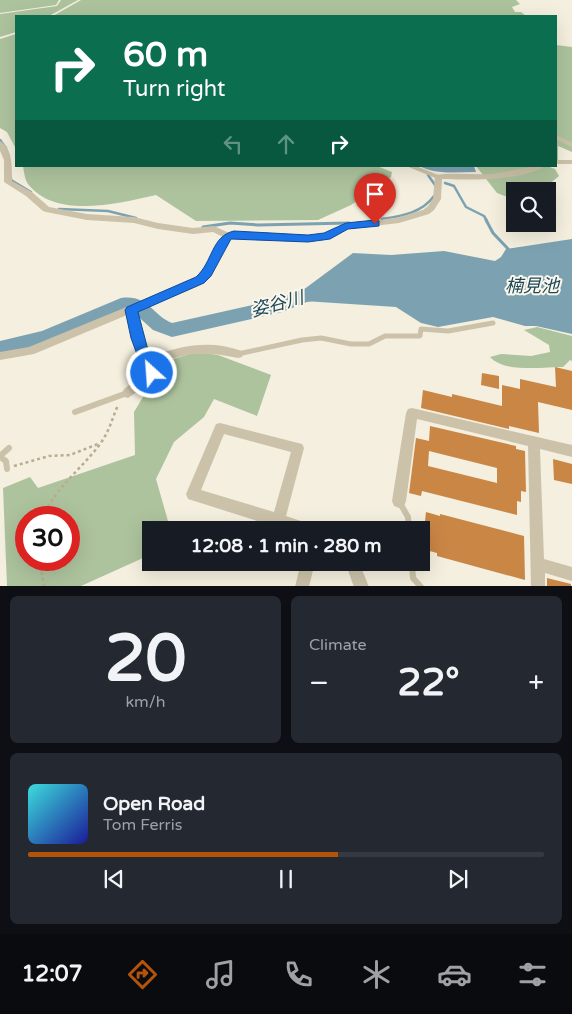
<!DOCTYPE html>
<meta charset="utf-8">
<style>
body{margin:0;font-family:"Varela Round","Noto Sans JP",sans-serif;background:#242831;color:#f1f3f6;height:100vh;display:flex;flex-direction:column;font-size:19px;white-space:nowrap}
*{box-sizing:border-box;margin:0}
p{font-size:16px;color:#9ea1a6}
.icon{flex:none;width:28px;height:28px;fill:none;stroke:currentColor;stroke-width:2;stroke-linecap:round;stroke-linejoin:round}
.map{position:relative;height:586px;overflow:hidden}
.side{display:flex;flex-direction:column;gap:10px;padding:10px;background:#0d0f14;flex:1}
.side>*{flex:none}
.hud{position:absolute;left:15px;top:15px;width:542px;height:152px;border-radius:0px;box-shadow:0 5px 20px #0002;background:#0b6e4f;color:#fff;overflow:hidden}
.buttons{position:absolute;left:506px;top:182px;display:grid;gap:10px}
.buttons a{display:grid;place-items:center;width:50px;height:50px;border-radius:0px;background:#171b24;box-shadow:0 5px 20px #0002;font-size:25px}
.speed{position:absolute;left:15px;top:506px;display:flex;gap:10px;font-size:25px;font-weight:700;text-align:center}
.speed>*{display:grid;place-content:center;width:65px;height:65px;border-radius:50%;background:#171b24;box-shadow:0 5px 20px #0002;line-height:1}
.speed .limit{border:8px solid #d22;background:#fff;color:#111}
.pin{position:absolute;display:grid;place-items:center;width:42px;height:42px;color:#fff;margin:-51px -21px;border-radius:50% 50% 50% 0;rotate:-45deg;box-shadow:0 0 5px #0007}
.pin .icon{rotate:45deg}
.me{position:absolute;width:55px;margin:-28px;rotate:334deg;stroke-linejoin:round;filter:drop-shadow(0 0 4px #0008)}
.turn{display:flex;align-items:center;gap:18px;height:105px;padding:0 25px;font-size:22px}
.turn .icon{width:65px;height:65px;stroke-width:2.5}
.turn b{display:block;font-size:35px;line-height:42px}
.lanes{display:flex;align-items:center;height:48px;padding:0 25px;background:#0003;justify-content:center;gap:25px;direction:ltr}
.lanes .off{opacity:.35}
.big{font-size:38px;font-weight:800;line-height:1.1}
.side .tile{flex:1;display:flex;flex-direction:column;justify-content:center;gap:8px;min-width:0;padding:0 18px;border-radius:8px;background:#242831}
.side .dial{align-items:center;gap:0}
.dial b{font-size:65px;line-height:1}
.song{display:flex;align-items:center;gap:15px}
.cover{width:60px;height:60px;border-radius:8px;background:linear-gradient(135deg,hsl(180 70% 55%),hsl(240 70% 35%))}
.played{height:5px;border-radius:2px;background:linear-gradient(90deg,#b45309 60%,#363941 60%)}
.keys{display:flex;justify-content:space-around;direction:ltr}
.heat{display:flex;justify-content:space-between;align-items:center;font-size:28px;direction:ltr}
.side .tiles{flex:1;display:grid;gap:10px;grid-template-columns:1fr 1fr}
.tile:last-child{grid-column:span 2}
.trip{position:absolute;left:142px;top:521px;width:288px;height:50px;border-radius:0px;background:#171b24;box-shadow:0 5px 20px #0002;font-weight:800;line-height:50px;text-align:center}
.menu{display:flex;height:80px;justify-content:space-around;align-items:center;background:#090b0e;color:#9ea1a6}
.menu .icon{width:35px;height:35px}
.menu .selected{color:#b45309}
.menu b{font-size:22px;color:#f1f3f6}
.map>svg:first-child{display:block}
</style>
<div class="map">
<svg width="572" height="587" viewBox="0 0 572 587">
<rect width="100%" height="100%" fill="#f4efde"/>
<g fill="#adc39d" fill-rule="evenodd">
<polygon points="0,0 59,0 56,5 0,13"/>
<polygon points="61,0 78,0 49,16 16,16 16,32 0,37 0,14 57,6"/>
<polygon points="81,0 516,0 520,4 512,7 515,12 521,12 526,16 53,16"/>
<polygon points="16,34 16,149 7,132 0,128 0,39"/>
<polygon points="556,45 572,47 572,152 558,146 558,160 556,160"/>
<path d="M 23,166 L 377,166 L 392,172 L 391,177 L 351,205 L 318,220 L 196,221 L 156,195 C 119,203 56,220 28,184 C 25,180 24,172 23,166 Z"/>
<polygon points="476,166 547,166 555,169 559,176 541,191 515,191 515,200 497,193"/>
<path d="M 537,327 L 572,336 L 572,361 L 570,360 L 563,367 C 544,367 504,373 490,357 L 501,354 L 531,356 L 550,352 L 549,345 L 524,330 Z"/>
<path d="M 196,352 L 218,355 L 271,375 L 257,416 L 214,399 L 204,417 L 174,442 L 156,479 L 168,521 L 162,530 L 151,530 L 151,545 L 143,558 L 81,586 L 7,586 L 3,488 L 30,477 L 38,488 L 135,455 L 134,412 L 164,362 ZM 26,518 L 69,518 L 69,560 L 26,560 Z"/>
</g>
<g fill="#7ca2b2">
<path d="M 419,166 L 474,166 L 476,172 C 456,172 437,175 419,166 Z"/>
<polygon points="572,239 572,334 536,326 525,326 493,317 438,327 421,323 396,307 304,301 299,293 353,253 391,255 444,251 495,261 501,257 506,249"/>
</g>
<g fill="none" stroke-linecap="round" stroke-linejoin="round">
<g stroke="#7ca2b2" stroke-width="2.5">
<polyline points="0,140 6,148"/>
<polyline points="428,175 435,185"/>
<polyline points="11,178 11,180 31,192"/>
<polyline points="445,183 454,186 466,207 484,216 487,221"/>
<polyline points="59,209 108,211 136,218"/>
<path d="M 382,219 C 401,216 422,213 434,196"/>
</g>
<g stroke="#7ca2b2" stroke-width="3">
<polyline points="486,220 493,233 510,251"/>
<polyline points="203,227 230,223 258,225 349,223"/>
</g>
<path fill="#7ca2b2" fill-rule="evenodd" d="M 324,287 L 330,288 L 333,293 L 330,298 L 307,302 L 282,312 L 172,337 L 153,330 L 133,312 L 122,311 C 82,329 44,351 0,357 L 0,341 L 42,331 L 121,298 C 148,294 152,315 172,323 L 279,299 L 304,289 Z"/>
</g>
<g fill="#ca8645" fill-rule="evenodd">
<polygon points="555,367 572,371 572,410 538,402 539,433 509,426 509,429 421,408 423,390 452,397 452,394 502,406 502,385 520,389 520,379 556,387"/>
<polygon points="482,373 499,376 499,389 481,385"/>
<path d="M 430,426 L 516,446 L 516,449 L 525,451 L 526,492 L 521,491 L 521,502 L 517,501 L 517,515 L 422,491 L 421,496 L 409,493 L 416,438 L 429,441 ZM 429,451 L 497,468 L 497,483 L 428,466 Z"/>
<polygon points="553,459 572,464 572,484 554,480"/>
<polygon points="426,512 440,516 440,514 524,536 525,580 437,556 437,553 422,549"/>
<polygon points="547,578 571,584 571,587 547,587"/>
</g>
<g fill="none" stroke-linecap="round" stroke-linejoin="round">
<g stroke="#b8ac93" stroke-width="2.5" stroke-dasharray="3 3" stroke-linecap="butt">
<polyline points="14,466 49,456 70,455 98,444"/>
<path d="M 43,518 C 55,487 81,470 100,444 C 109,432 112,419 118,405"/>
<polyline points="40,560 44,587"/>
</g>
<g stroke="#ccc2a9" stroke-width="4">
<polyline points="556,137 572,145"/>
<polyline points="411,166 438,177"/>
</g>
<polyline stroke="#ccc2a9" stroke-width="5" points="238,354 302,340 321,338 351,344 369,344 385,336 420,336 421,329 448,331 493,323"/>
<g stroke="#ccc2a9" stroke-width="6">
<polyline points="75,412 127,393"/>
<polyline points="0,456 9,448"/>
<polyline points="0,457 6,461 7,469"/>
<polyline points="400,503 408,517 409,530"/>
<polyline points="412,562 413,578 421,587"/>
</g>
<g fill="#ccc2a9" fill-rule="evenodd">
<path d="M 0,141 C 13,148 12,168 12,181 L 32,192 L 49,207 L 87,214 L 134,217 L 158,223 L 193,228 L 214,226 L 229,233 L 234,231 L 308,235 L 324,234 L 346,223 L 396,218 L 423,210 L 428,206 L 433,199 L 435,175 C 453,172 472,175 490,174 C 509,172 526,166 545,166 C 523,181 469,180 442,179 L 441,199 L 434,210 L 429,214 L 399,223 L 348,229 L 326,240 L 308,241 L 231,238 L 211,276 L 196,287 L 136,312 L 145,344 L 153,356 C 183,345 211,340 242,351 L 243,354 L 242,357 L 238,358 C 206,351 187,352 157,364 L 158,373 L 153,381 L 128,398 L 124,397 L 122,393 L 124,389 L 146,372 C 145,361 138,354 133,343 C 130,334 129,325 127,315 L 34,354 L 0,360 L 0,352 L 29,347 L 190,281 L 204,272 L 223,237 L 213,232 L 193,234 L 158,229 L 134,223 L 87,220 L 46,212 L 43,211 L 26,196 L 4,182 L 4,160 L 0,151 Z"/>
<rect x="556" y="160" width="16" height="4"/>
<polygon points="412,408 572,445 572,457 540,449 544,559 572,567 572,581 545,573 545,587 531,587 528,446 417,419 406,501 404,506 399,508 394,506 392,501 406,413 408,409"/>
<path d="M 220,423 L 302,444 L 304,448 L 286,516 L 313,525 L 315,530 L 286,530 L 188,499 L 186,494 L 216,424 ZM 224,434 L 291,452 L 274,512 L 201,490 Z"/>
<polygon points="301,562 315,562 309,587 295,587"/>
<polygon points="345,562 359,562 369,587 354,587"/>
</g>
</g>
<path fill="#1a73e8" stroke="#114b97" d="M 375,220 L 379,221 L 379,226 L 348,229 L 330,239 L 308,242 L 231,239 L 211,276 L 204,283 L 138,312 L 148,350 L 158,361 L 159,373 L 157,377 L 152,378 L 148,377 L 145,363 L 138,357 L 131,338 L 125,310 L 127,307 L 196,277 C 213,262 211,236 234,231 L 308,235 L 324,233 L 346,223 Z"/>
<g text-anchor="middle" stroke-width="4" stroke-linejoin="round" paint-order="stroke">
<g font-size="18" font-style="italic" fill="#1d495d" stroke="#fbf7eb">
<text x="532" y="292">楠見池</text>
<text transform="translate(277 304) rotate(-15)" y="6">姿谷川</text>
</g>
</g>
</svg>
<div class="buttons">
<a><svg class="icon" aria-label="search" viewBox="0 0 24 24"><circle cx="10" cy="10" r="6"/><path d="M15 15l6 6"/></svg></a>
</div>
<div class="speed"><div class="limit">30</div></div>
<div class="pin" style="left:375px;top:224px;background:#d93025"><svg class="icon" aria-label="arrive" viewBox="0 0 24 24"><path d="M6 21V4h12l-3 4 3 4H6"/></svg></div>
<svg class="me" style="left:152px;top:373px" viewBox="-20 -20 40 40"><circle r="17" fill="#1a73e8" stroke="#fff" stroke-width="3"/><path d="M0-11L8 9 0 5-8 9z" fill="#fff"/></svg>
<div class="trip">12:08 · 1 min · 280 m</div>
<div class="hud">
<div class="turn"><svg class="icon" aria-label="right" viewBox="0 0 24 24"><path d="M7 20v-9h11M14 6l5 5-5 5"/></svg><div><b>60 m</b>Turn right</div></div>
<div class="lanes"><svg class="icon off" aria-label="left" viewBox="0 0 24 24"><path d="M17 20v-9H6M10 6l-5 5 5 5"/></svg><svg class="icon off" aria-label="ahead" viewBox="0 0 24 24"><path d="M12 20V5M6 11l6-6 6 6"/></svg><svg class="icon" aria-label="right" viewBox="0 0 24 24"><path d="M7 20v-9h11M14 6l5 5-5 5"/></svg></div>
</div>
</div>
<section class="side">
<div class="tiles">
<div class="tile dial"><b>20</b><p>km/h</p></div>
<div class="tile"><p>Climate</p>
<div class="heat"><a>−</a><b class="big">22°</b><a>+</a></div>
</div>
<div class="tile">
<div class="song"><i class="cover"></i><div><b>Open Road</b><p>Tom Ferris</p></div></div>
<div class="played"></div>
<div class="keys"><svg class="icon" aria-label="previous" viewBox="0 0 24 24"><path d="M18 5L8 12l10 7zM5 5v14"/></svg><svg class="icon" aria-label="pause" viewBox="0 0 24 24"><path d="M8 5v14M16 5v14"/></svg><svg class="icon" aria-label="next" viewBox="0 0 24 24"><path d="M6 5l10 7-10 7zM19 5v14"/></svg></div>
</div>
</div>
</section>
<nav class="menu">
<b>12:07</b>
<svg class="icon selected" aria-label="directions" viewBox="0 0 24 24"><path d="M12 3l9 9-9 9-9-9zM9 14v-3h6M13 9l2 2-2 2"/></svg>
<svg class="icon" aria-label="music" viewBox="0 0 24 24"><path d="M9 18V5l10-2v13"/><circle cx="6" cy="18" r="3"/><circle cx="16" cy="16" r="3"/></svg>
<svg class="icon" aria-label="phone" viewBox="0 0 24 24"><path d="M5 4h4l2 5-3 2q2 4 5 5l2-3 5 2v4C11 20 4 13 5 4z"/></svg>
<svg class="icon" aria-label="climate" viewBox="0 0 24 24"><path d="M12 3v18M4 7l16 10M4 17L20 7"/></svg>
<svg class="icon" aria-label="car" viewBox="0 0 24 24"><path d="M5 17H2v-5l4-1 3-4h7l3 4 3 1v5h-3M9 17h6M6 11h13"/><circle cx="7" cy="17" r="2"/><circle cx="17" cy="17" r="2"/></svg>
<svg class="icon" aria-label="filters" viewBox="0 0 24 24"><path d="M4 7h16M4 17h16"/><circle cx="9" cy="7" r="2"/><circle cx="15" cy="17" r="2"/></svg>
</nav>
